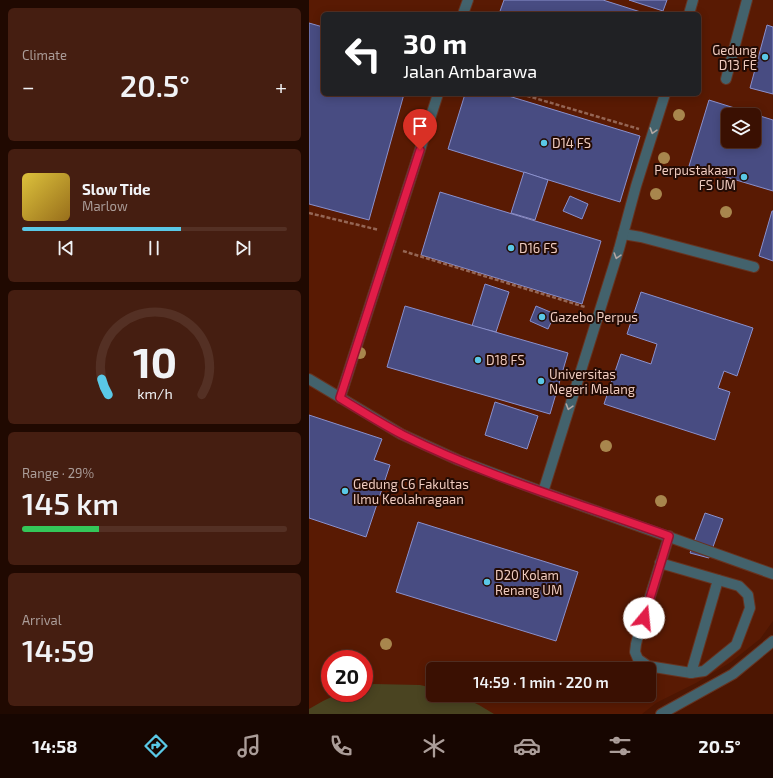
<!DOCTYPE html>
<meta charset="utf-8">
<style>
body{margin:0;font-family:"Exo 2",sans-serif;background:#451e11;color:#f1f3f6;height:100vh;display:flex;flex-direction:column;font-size:15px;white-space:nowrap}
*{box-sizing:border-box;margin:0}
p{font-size:13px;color:#ab9d99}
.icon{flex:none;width:22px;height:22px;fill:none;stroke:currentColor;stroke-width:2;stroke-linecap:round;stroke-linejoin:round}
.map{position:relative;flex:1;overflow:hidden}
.side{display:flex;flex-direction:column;gap:8px;padding:8px;background:#200901;width:309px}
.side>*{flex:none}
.hud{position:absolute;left:12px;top:12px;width:380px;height:84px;border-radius:6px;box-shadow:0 2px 10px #0003,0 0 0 1px #543024;background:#202124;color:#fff;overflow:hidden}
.fabs{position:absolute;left:412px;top:108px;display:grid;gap:8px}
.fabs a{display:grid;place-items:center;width:40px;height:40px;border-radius:6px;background:#3a1002;box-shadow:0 2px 10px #0003,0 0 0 1px #543024;font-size:20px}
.speed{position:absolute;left:12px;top:650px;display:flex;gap:8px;font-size:20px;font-weight:700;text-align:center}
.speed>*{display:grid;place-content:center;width:52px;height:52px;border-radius:50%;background:#3a1002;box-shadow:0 2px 10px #0003,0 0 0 1px #543024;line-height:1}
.speed .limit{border:6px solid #d22;background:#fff;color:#111}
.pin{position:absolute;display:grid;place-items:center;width:34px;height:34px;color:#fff;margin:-41px -17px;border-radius:50% 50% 50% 0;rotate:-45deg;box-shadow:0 0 4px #0007}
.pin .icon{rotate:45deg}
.me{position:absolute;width:44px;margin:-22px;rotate:17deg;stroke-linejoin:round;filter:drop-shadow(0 0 3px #0008)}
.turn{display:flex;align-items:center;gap:14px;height:84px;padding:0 16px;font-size:18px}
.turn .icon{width:52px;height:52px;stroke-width:2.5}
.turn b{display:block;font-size:28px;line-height:34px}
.big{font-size:30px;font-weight:600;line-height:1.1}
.side .widget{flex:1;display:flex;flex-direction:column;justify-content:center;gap:6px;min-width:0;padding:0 14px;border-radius:6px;background:#451e11}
.side .dial{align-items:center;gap:0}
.dial svg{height:104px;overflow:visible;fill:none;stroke:#543024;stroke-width:7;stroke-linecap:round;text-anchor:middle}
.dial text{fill:#f1f3f6;stroke:none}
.song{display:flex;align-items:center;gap:12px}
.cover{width:48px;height:48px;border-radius:6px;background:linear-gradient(135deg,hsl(50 70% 55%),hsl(40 70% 35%))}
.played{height:4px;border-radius:2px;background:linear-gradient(90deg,#5ac8e6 60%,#543024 60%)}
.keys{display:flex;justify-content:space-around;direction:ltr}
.heat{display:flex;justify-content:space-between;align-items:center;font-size:22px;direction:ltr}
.charge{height:6px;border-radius:3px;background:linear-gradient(90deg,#34c759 29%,#543024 0)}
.trip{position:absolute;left:117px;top:662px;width:230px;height:40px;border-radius:6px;background:#3a1002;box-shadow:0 2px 10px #0003,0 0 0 1px #543024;font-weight:600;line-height:40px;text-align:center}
.menu{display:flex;height:64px;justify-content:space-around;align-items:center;background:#170601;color:#ab9d99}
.menu .icon{width:28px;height:28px}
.menu .active{color:#5ac8e6}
.menu b{font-size:18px;color:#f1f3f6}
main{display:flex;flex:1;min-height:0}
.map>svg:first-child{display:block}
</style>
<main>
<section class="side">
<div class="widget"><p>Climate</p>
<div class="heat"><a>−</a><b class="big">20.5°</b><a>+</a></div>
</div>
<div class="widget">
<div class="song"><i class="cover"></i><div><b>Slow Tide</b><p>Marlow</p></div></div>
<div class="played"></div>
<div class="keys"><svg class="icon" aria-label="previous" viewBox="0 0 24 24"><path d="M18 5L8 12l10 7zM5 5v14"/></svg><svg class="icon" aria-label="pause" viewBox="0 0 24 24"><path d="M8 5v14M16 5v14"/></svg><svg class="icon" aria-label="next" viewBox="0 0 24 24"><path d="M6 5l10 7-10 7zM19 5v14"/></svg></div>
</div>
<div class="widget dial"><svg viewBox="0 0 100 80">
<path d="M14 69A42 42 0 1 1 86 69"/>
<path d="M14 69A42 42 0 0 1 9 57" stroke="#5ac8e6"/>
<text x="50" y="56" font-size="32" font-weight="700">10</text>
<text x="50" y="72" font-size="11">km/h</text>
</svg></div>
<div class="widget"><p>Range · 29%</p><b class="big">145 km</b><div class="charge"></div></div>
<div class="widget"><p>Arrival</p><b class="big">14:59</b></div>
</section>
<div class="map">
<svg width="464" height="714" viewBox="0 0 464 714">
<rect width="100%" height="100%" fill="#4d1602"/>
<path fill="#591a03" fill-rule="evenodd" d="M 0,0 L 464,0 L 464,621 L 451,639 L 422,662 L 387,683 L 347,703 L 333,714 L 0,714 ZM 14,14 L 390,14 L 390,94 L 14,94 ZM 419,115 L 445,115 L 445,141 L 419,141 ZM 21,659 L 55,659 L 55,693 L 21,693 ZM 124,669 L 340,669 L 340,695 L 124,695 Z"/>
<polygon fill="#4a4421" points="65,684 111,685 124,688 124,695 149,695 170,705 185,714 0,714 0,709 14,701 31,693 55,693 55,686"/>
<g fill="#484c82" stroke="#8a90cc" fill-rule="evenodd">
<polygon points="195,0 294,0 338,14 190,14"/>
<polygon points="320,0 358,0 354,11"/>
<polygon points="0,23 14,27 14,94 95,94 60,220 0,204"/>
<polygon points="458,25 464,27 464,94 441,88"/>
<polygon points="156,94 193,94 331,136 311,202 139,149"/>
<path d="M 400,100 L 464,120 L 464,191 L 380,166 ZM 419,115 L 445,115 L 445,141 L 419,141 Z"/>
<polygon points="215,172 239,180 226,220 202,213"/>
<polygon points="131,192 292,241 273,304 112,255"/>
<polygon points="261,196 279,204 273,219 254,211"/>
<polygon points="463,211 464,211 464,261 450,256"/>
<polygon points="176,284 200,292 187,332 163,326"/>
<polygon points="332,292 444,328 428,376 415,371 409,388 421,392 406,440 295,404 312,354 342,364 348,344 318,334"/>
<polygon points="96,306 259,353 241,414 78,367"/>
<polygon points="227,306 246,314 239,329 221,321"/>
<polygon points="186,402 229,416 218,449 176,435"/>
<polygon points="0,415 73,439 65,460 81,465 57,537 0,518"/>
<polygon points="396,513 414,519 400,558 381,553"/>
<polygon points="109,522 269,572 247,641 87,592"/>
</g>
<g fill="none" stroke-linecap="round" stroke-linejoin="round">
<g stroke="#673320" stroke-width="12">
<g id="minor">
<polyline points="154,14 159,0"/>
<polyline points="380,14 384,0"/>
<polyline points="417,79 438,0"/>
<polyline points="314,234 332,237 445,267"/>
<polyline points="0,379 92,434 149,460 234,492 464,574"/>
<polyline points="31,398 129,94"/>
<polyline points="234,492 310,249 327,186 356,94"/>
<polyline points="351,563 430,586 439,595 441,608 427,645 395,671 382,673 339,666 329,659 326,652 327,644 330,632 360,536"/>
<polyline points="382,673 409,580"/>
<polyline points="352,714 424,674 464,641"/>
</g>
</g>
<g stroke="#956655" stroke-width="2.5" stroke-dasharray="4 2" stroke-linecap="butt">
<polyline points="212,94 330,129"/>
<polyline points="0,213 70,230"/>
<polyline points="94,251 276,307"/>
</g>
<use href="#minor" stroke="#43626c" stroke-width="10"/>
</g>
<g fill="#a8864d">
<circle cx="370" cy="115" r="6"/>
<circle cx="355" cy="158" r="6"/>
<circle cx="347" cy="194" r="6"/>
<circle cx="417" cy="212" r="6"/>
<circle cx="51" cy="353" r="6"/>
<circle cx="297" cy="446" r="6"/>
<circle cx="352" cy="501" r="6"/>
<circle cx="77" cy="644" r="6"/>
</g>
<defs><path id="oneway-chevron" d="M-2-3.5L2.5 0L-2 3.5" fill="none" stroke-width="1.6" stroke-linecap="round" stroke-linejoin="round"/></defs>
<g stroke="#b3a6a2">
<use href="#oneway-chevron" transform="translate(344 131) rotate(108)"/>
<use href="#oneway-chevron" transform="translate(308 256) rotate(107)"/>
<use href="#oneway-chevron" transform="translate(260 407) rotate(107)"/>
</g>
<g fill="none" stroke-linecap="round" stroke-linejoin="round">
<g stroke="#92132f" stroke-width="10">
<path id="route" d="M 111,150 L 31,398 C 52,411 73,424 94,435 C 178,477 272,504 360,536 L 335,618"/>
</g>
<use href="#route" stroke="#e11d48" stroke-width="7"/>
</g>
<g fill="#5ac8e6" stroke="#230b04" stroke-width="1.5">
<circle cx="456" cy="57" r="4"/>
<circle cx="235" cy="143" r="4"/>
<circle cx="435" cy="177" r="4"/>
<circle cx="202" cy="248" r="4"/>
<circle cx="233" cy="317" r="4"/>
<circle cx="169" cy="360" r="4"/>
<circle cx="232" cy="381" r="4"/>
<circle cx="36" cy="491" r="4"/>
<circle cx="178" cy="582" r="4"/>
</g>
<g text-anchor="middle" stroke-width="4" stroke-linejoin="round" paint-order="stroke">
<g font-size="13" fill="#efcbbf" stroke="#230b04" text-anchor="start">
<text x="448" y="55" text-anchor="end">Gedung<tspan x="448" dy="15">D13 FE</tspan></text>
<text x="243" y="148">D14 FS</text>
<text x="427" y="175" text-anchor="end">Perpustakaan<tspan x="427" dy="15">FS UM</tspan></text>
<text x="210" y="253">D16 FS</text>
<text x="241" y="322">Gazebo Perpus</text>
<text x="177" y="365">D18 FS</text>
<text x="240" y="379">Universitas<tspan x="240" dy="15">Negeri Malang</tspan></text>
<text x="44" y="489">Gedung C6 Fakultas<tspan x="44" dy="15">Ilmu Keolahragaan</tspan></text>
<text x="186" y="580">D20 Kolam<tspan x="186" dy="15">Renang UM</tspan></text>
</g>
</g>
</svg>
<div class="fabs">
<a><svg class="icon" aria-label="layers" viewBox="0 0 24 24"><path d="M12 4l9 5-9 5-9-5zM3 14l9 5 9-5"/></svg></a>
</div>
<div class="speed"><div class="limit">20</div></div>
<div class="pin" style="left:111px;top:150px;background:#d93025"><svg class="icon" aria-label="arrive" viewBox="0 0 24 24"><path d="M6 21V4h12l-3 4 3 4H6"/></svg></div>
<svg class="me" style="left:335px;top:618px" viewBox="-20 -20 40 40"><circle r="19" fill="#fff"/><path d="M0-13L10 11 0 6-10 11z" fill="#e11d48"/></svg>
<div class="trip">14:59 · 1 min · 220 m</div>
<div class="hud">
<div class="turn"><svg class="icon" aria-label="left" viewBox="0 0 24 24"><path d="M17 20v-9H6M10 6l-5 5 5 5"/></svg><div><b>30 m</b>Jalan Ambarawa</div></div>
</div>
</div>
</main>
<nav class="menu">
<b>14:58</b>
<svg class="icon active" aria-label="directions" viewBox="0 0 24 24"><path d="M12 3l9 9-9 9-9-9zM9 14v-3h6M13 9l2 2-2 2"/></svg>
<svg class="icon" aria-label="music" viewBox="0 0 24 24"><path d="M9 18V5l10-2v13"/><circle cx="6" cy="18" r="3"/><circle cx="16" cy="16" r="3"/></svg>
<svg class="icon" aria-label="phone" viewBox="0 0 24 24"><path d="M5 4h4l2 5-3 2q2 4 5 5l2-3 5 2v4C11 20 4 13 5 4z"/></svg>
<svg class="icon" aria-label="climate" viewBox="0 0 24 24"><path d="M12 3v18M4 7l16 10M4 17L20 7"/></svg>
<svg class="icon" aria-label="car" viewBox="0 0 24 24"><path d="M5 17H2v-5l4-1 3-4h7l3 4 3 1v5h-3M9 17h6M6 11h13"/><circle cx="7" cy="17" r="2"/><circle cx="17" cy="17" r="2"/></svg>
<svg class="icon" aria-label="filters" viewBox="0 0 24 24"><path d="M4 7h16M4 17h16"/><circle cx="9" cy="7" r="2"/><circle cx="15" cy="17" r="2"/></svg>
<b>20.5°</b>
</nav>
